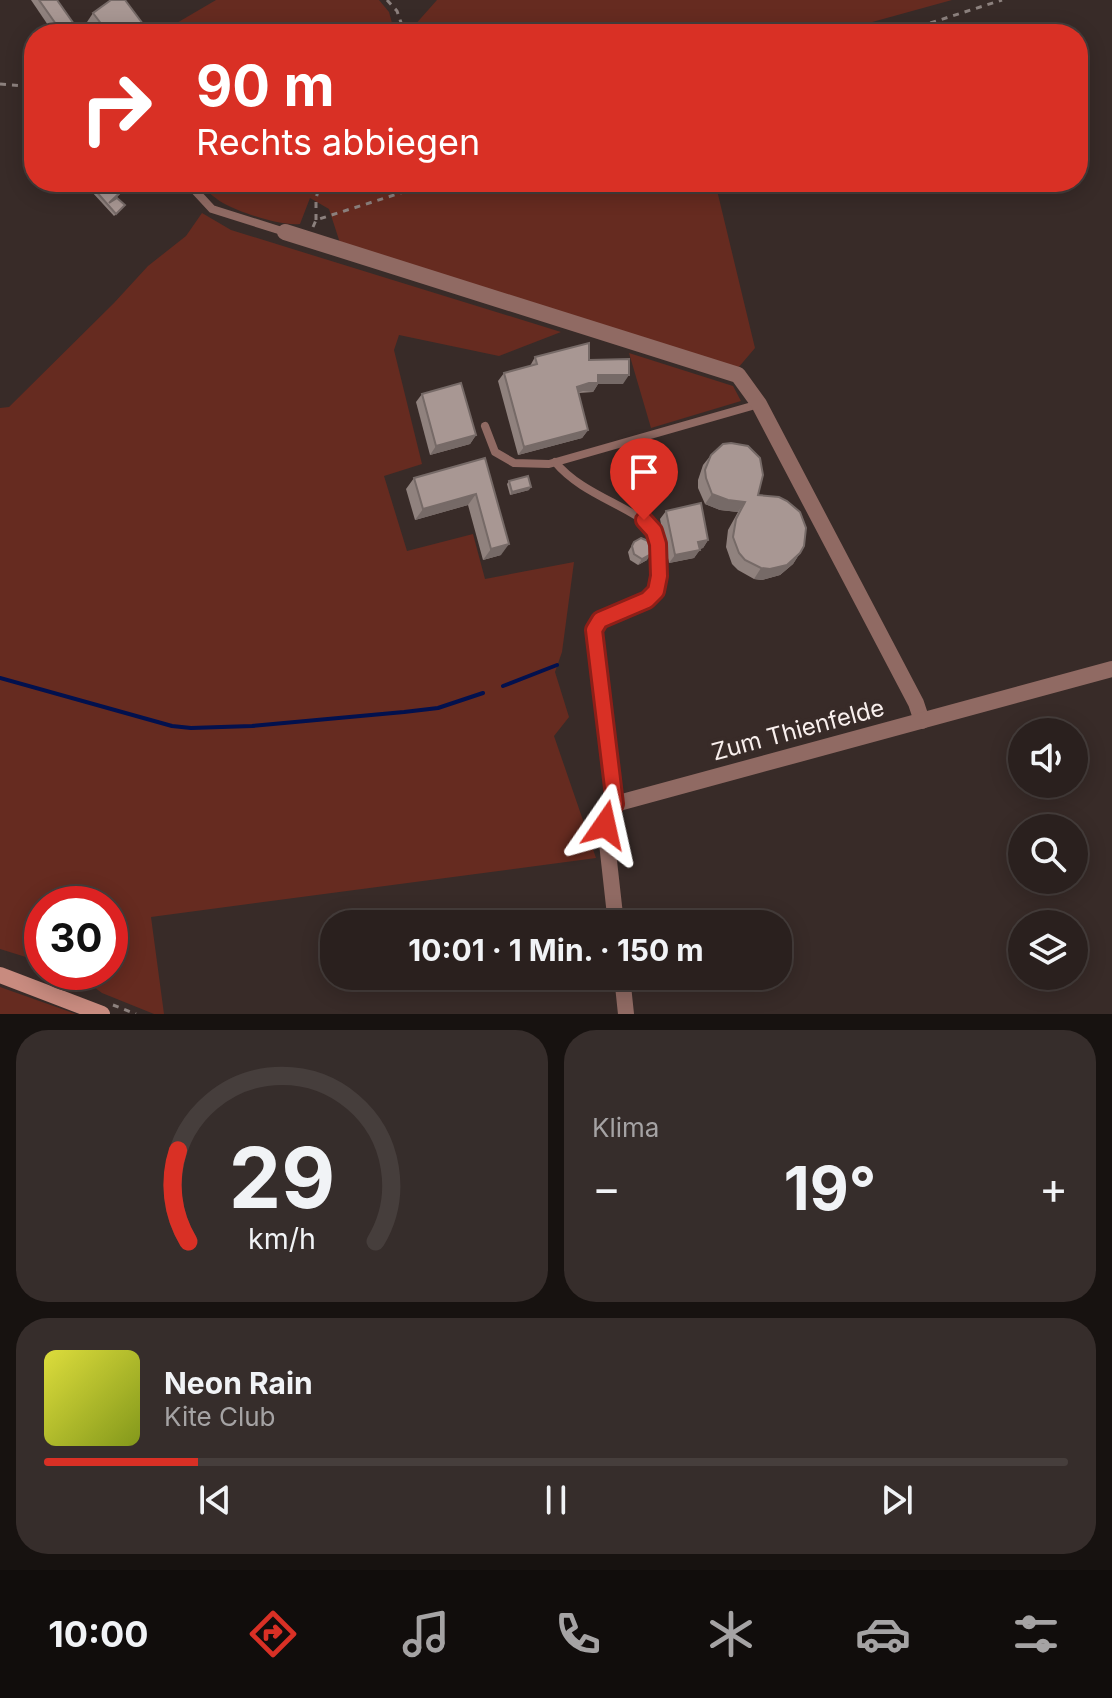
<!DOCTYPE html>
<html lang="de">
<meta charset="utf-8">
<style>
body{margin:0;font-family:Inter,sans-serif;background:#362d2b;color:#f1f3f6;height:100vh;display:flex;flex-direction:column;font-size:30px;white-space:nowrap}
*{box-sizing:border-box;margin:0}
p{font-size:26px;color:#a5a3a4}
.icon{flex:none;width:44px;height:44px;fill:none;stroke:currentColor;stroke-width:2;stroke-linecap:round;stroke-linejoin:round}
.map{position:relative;height:1014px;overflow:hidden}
.panel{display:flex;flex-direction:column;gap:16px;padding:16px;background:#171210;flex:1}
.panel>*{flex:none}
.guide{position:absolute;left:24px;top:24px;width:1064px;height:168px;border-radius:32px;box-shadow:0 4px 20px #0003,0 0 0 2px #463e3c;background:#d93025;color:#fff;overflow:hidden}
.controls{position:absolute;left:1008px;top:718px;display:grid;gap:16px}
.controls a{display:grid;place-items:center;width:80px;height:80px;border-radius:50%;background:#2a201e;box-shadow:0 4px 20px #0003,0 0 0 2px #463e3c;font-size:40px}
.speed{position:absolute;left:24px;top:886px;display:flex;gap:16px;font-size:40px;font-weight:700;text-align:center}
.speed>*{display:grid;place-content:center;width:104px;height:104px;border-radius:50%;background:#2a201e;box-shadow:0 4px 20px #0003,0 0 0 2px #463e3c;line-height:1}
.speed .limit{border:12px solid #d22;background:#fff;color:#111}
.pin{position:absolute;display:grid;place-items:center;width:68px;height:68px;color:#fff;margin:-82px -34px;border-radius:50% 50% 50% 0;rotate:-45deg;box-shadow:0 0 8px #0007}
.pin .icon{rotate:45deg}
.me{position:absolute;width:88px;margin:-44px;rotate:11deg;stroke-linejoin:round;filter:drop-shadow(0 0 6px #0008)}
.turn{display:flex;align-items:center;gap:28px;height:168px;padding:0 40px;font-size:36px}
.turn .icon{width:104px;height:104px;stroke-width:2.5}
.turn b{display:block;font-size:56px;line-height:68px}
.big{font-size:60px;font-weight:700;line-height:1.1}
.panel .card{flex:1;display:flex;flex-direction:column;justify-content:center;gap:12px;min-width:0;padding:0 28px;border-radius:32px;background:#362d2b}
.panel .dial{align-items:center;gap:0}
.dial svg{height:208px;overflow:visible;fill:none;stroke:#463e3c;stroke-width:7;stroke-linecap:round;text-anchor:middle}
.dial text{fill:#f1f3f6;stroke:none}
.song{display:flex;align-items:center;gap:24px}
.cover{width:96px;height:96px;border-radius:12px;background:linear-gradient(135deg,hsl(60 70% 55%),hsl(70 70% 35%))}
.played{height:8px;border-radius:4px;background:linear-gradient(90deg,#d93025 15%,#463e3c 15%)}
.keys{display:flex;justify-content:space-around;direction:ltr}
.heat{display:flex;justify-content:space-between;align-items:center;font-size:44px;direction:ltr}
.panel .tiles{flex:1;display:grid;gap:16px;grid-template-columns:1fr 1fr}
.card:last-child{grid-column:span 2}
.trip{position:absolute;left:320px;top:910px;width:472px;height:80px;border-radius:32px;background:#2a201e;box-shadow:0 4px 20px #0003,0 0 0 2px #463e3c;font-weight:700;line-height:80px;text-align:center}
.tabs{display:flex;height:128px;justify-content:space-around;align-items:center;background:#110d0c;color:#a5a3a4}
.tabs .icon{width:56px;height:56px}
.tabs .active{color:#d93025}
.tabs b{font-size:36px;color:#f1f3f6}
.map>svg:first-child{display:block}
</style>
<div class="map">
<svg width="1112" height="1014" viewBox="0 0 1112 1014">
<rect width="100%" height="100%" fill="#382b28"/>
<g fill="#662b20">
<polygon points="216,0 379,0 389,12 395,34 158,34"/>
<polygon points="437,0 952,0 865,24 854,34 413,34 413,27"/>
<path d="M 198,182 L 426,182 L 439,193 L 475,182 L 715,182 L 755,348 L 738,368 L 340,243 L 329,209 L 310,198 L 300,224 C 279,226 242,213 223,203 C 214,198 205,189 198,182 Z"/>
<polygon points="202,213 231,230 561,332 499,356 399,335 394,350 422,464 384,476 407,551 473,534 485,579 574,562 562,652 555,672 569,717 554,736 596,858 151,917 164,1014 154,1014 102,993 74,972 110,972 110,904 42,904 42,962 0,949 0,408 9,407 114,303 148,266 186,236"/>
<polygon points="629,353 733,386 741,401 651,428"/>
<polygon points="0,987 76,1014 0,1014"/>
</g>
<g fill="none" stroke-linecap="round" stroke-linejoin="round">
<g stroke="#02114e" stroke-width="4">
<polyline points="0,678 172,726 191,728 252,726 404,712 438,708 483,693"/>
<polyline points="503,686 557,665"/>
</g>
<g stroke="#8c817e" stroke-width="3" stroke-dasharray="6 6" stroke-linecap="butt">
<polyline points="387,0 397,11 405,34"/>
<polyline points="896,34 1002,0"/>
<polyline points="0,84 25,86 34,84"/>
<polyline points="316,220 316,199 320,182"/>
<polyline points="313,227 316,220 435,182"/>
<polyline points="113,1005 136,1014"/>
</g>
<g stroke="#906a63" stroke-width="8">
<polyline points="187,182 212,209 285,232"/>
<polyline points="485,426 495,452 514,463 549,464 759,404"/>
<path d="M 555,462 C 580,492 619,502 649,524 L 654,531 L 658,549 L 659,576 L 656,591 L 647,600 L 600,620 L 594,630 L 615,804"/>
</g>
<g stroke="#906a63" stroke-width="16">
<polyline points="285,232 738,375 759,404 916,703 922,721"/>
<polyline points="616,924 605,825 615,804 1112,669"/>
<polyline points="622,976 626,1014"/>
</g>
<polyline stroke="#c88b7f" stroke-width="16" points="0,975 102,1014"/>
</g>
<g fill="#90827e">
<polygon points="31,0 57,0 81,34 52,31"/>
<polygon points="93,13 142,34 96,34 87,22"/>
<polygon points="101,182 132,182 113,201 125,205 114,216 92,192"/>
<polygon points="535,357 589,360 623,384 598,384 593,392 579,393 588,430 582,438 518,455 498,381 504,373 530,366"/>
<polygon points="422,394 476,435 470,444 430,455 416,402"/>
<polygon points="711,455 758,495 800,553 793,564 780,575 762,580 754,579 738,570 732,564 726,547 728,530 738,512 720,510 705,504 698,488 698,480 703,465"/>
<polygon points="485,458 501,555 483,560 468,505 415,520 406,489 414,478"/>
<polygon points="509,481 529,490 510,495 507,484"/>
<polygon points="666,511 708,540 703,548 700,549 694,558 669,563 660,519"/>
<polygon points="634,542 647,560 638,565 630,560 628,552"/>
</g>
<g fill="#766a67">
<polygon points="598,375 629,375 623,384 598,384 593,392 583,391 571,395 577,387"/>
<polygon points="588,430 582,438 518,455 524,447"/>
<polygon points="476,435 470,444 430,455 436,446"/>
<polygon points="531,487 529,490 510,495 512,492"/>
<polygon points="476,494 468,505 415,520 423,509"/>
<polygon points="712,494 745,502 738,512 720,510 705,504"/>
<polygon points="708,540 703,548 693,550 698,542"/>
<polygon points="509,544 501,555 483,560 491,549"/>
<polygon points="700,550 694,558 669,563 675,555"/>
<polygon points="800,553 793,564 780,575 762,580 754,579 761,568"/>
<polygon points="651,554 647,560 638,565 642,559"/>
</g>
<g fill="#a89793" stroke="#766a67" stroke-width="2">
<polygon points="39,0 57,0 81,34 48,34 58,27"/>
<polygon points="111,0 125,0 146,28 138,34 109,34 93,13"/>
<polygon points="101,182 131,182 109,203 117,198 125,205 116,214 94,189"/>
<polygon points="589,343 589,360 629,359 629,375 598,375 598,383 589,383 577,387 588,430 524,447 504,373 537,364 535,357"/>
<polygon points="461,383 476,435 436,446 422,394"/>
<polygon points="731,443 748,446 760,458 763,475 758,495 779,497 787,501 800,512 806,528 804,546 800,553 787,565 770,569 761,568 745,560 739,553 733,537 736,519 745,502 728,500 712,494 706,478 705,470 711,455 723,444"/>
<polygon points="485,458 509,544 491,549 476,494 423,509 414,478"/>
<polygon points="528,476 531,487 512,492 509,481"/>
<polygon points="701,503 708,540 698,542 700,550 675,555 666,511"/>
<polygon points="641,538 655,544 651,554 642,559 634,554 632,546 634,542"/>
</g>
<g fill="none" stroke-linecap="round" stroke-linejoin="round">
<g stroke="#8d1f18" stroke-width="20">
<polyline id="route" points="605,825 615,804 594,630 600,620 647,600 656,591 659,576 658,544 654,531 644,520"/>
</g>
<use href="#route" stroke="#d93025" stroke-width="14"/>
</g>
<g text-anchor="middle" stroke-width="8" stroke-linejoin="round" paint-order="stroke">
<g font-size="24" fill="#f8efed" stroke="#382b28">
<text transform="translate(798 730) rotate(-15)" y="8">Zum Thienfelde</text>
</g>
</g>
</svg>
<div class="controls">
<a><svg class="icon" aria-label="sound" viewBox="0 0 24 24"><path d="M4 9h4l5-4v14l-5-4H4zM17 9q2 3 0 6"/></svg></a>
<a><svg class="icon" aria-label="search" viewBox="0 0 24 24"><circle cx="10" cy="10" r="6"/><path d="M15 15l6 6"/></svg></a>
<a><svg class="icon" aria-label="layers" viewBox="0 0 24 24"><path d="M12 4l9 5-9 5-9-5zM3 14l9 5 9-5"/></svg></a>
</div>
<div class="speed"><div class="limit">30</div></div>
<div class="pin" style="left:644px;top:520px;background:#d93025"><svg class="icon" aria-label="arrive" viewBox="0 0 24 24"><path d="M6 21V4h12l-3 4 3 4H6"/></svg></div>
<svg class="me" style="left:605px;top:825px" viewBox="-20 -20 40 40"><path d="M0-17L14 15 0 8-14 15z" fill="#d93025" stroke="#fff" stroke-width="4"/></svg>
<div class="trip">10:01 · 1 Min. · 150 m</div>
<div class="guide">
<div class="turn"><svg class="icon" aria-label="right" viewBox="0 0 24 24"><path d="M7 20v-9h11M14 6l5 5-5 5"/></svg><div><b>90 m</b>Rechts abbiegen</div></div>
</div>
</div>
<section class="panel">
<div class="tiles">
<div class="card dial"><svg viewBox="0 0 100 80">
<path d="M14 69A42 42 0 1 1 86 69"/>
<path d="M14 69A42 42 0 0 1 10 34" stroke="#d93025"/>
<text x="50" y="56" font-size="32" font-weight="700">29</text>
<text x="50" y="72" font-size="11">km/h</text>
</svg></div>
<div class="card"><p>Klima</p>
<div class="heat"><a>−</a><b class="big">19°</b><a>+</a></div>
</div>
<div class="card">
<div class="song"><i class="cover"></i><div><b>Neon Rain</b><p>Kite Club</p></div></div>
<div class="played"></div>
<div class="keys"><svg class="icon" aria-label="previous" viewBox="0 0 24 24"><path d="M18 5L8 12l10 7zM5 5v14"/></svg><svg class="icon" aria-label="pause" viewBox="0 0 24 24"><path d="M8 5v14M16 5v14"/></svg><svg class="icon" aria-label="next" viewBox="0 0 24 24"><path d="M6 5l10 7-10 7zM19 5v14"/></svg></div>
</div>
</div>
</section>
<nav class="tabs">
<b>10:00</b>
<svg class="icon active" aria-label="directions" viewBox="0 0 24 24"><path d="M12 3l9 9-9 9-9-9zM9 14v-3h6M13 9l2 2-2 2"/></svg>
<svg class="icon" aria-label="music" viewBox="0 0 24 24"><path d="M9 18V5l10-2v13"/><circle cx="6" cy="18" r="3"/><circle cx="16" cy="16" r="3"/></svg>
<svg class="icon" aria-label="phone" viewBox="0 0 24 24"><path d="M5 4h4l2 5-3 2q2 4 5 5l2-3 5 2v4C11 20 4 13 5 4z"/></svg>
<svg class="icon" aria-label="climate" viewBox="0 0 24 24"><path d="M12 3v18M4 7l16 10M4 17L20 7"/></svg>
<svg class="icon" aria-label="car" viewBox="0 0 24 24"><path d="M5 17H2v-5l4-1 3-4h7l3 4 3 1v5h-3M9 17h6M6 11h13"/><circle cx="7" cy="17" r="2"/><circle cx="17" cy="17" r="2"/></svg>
<svg class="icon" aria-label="filters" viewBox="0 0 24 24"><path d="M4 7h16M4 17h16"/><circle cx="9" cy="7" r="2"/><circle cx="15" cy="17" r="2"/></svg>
</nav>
